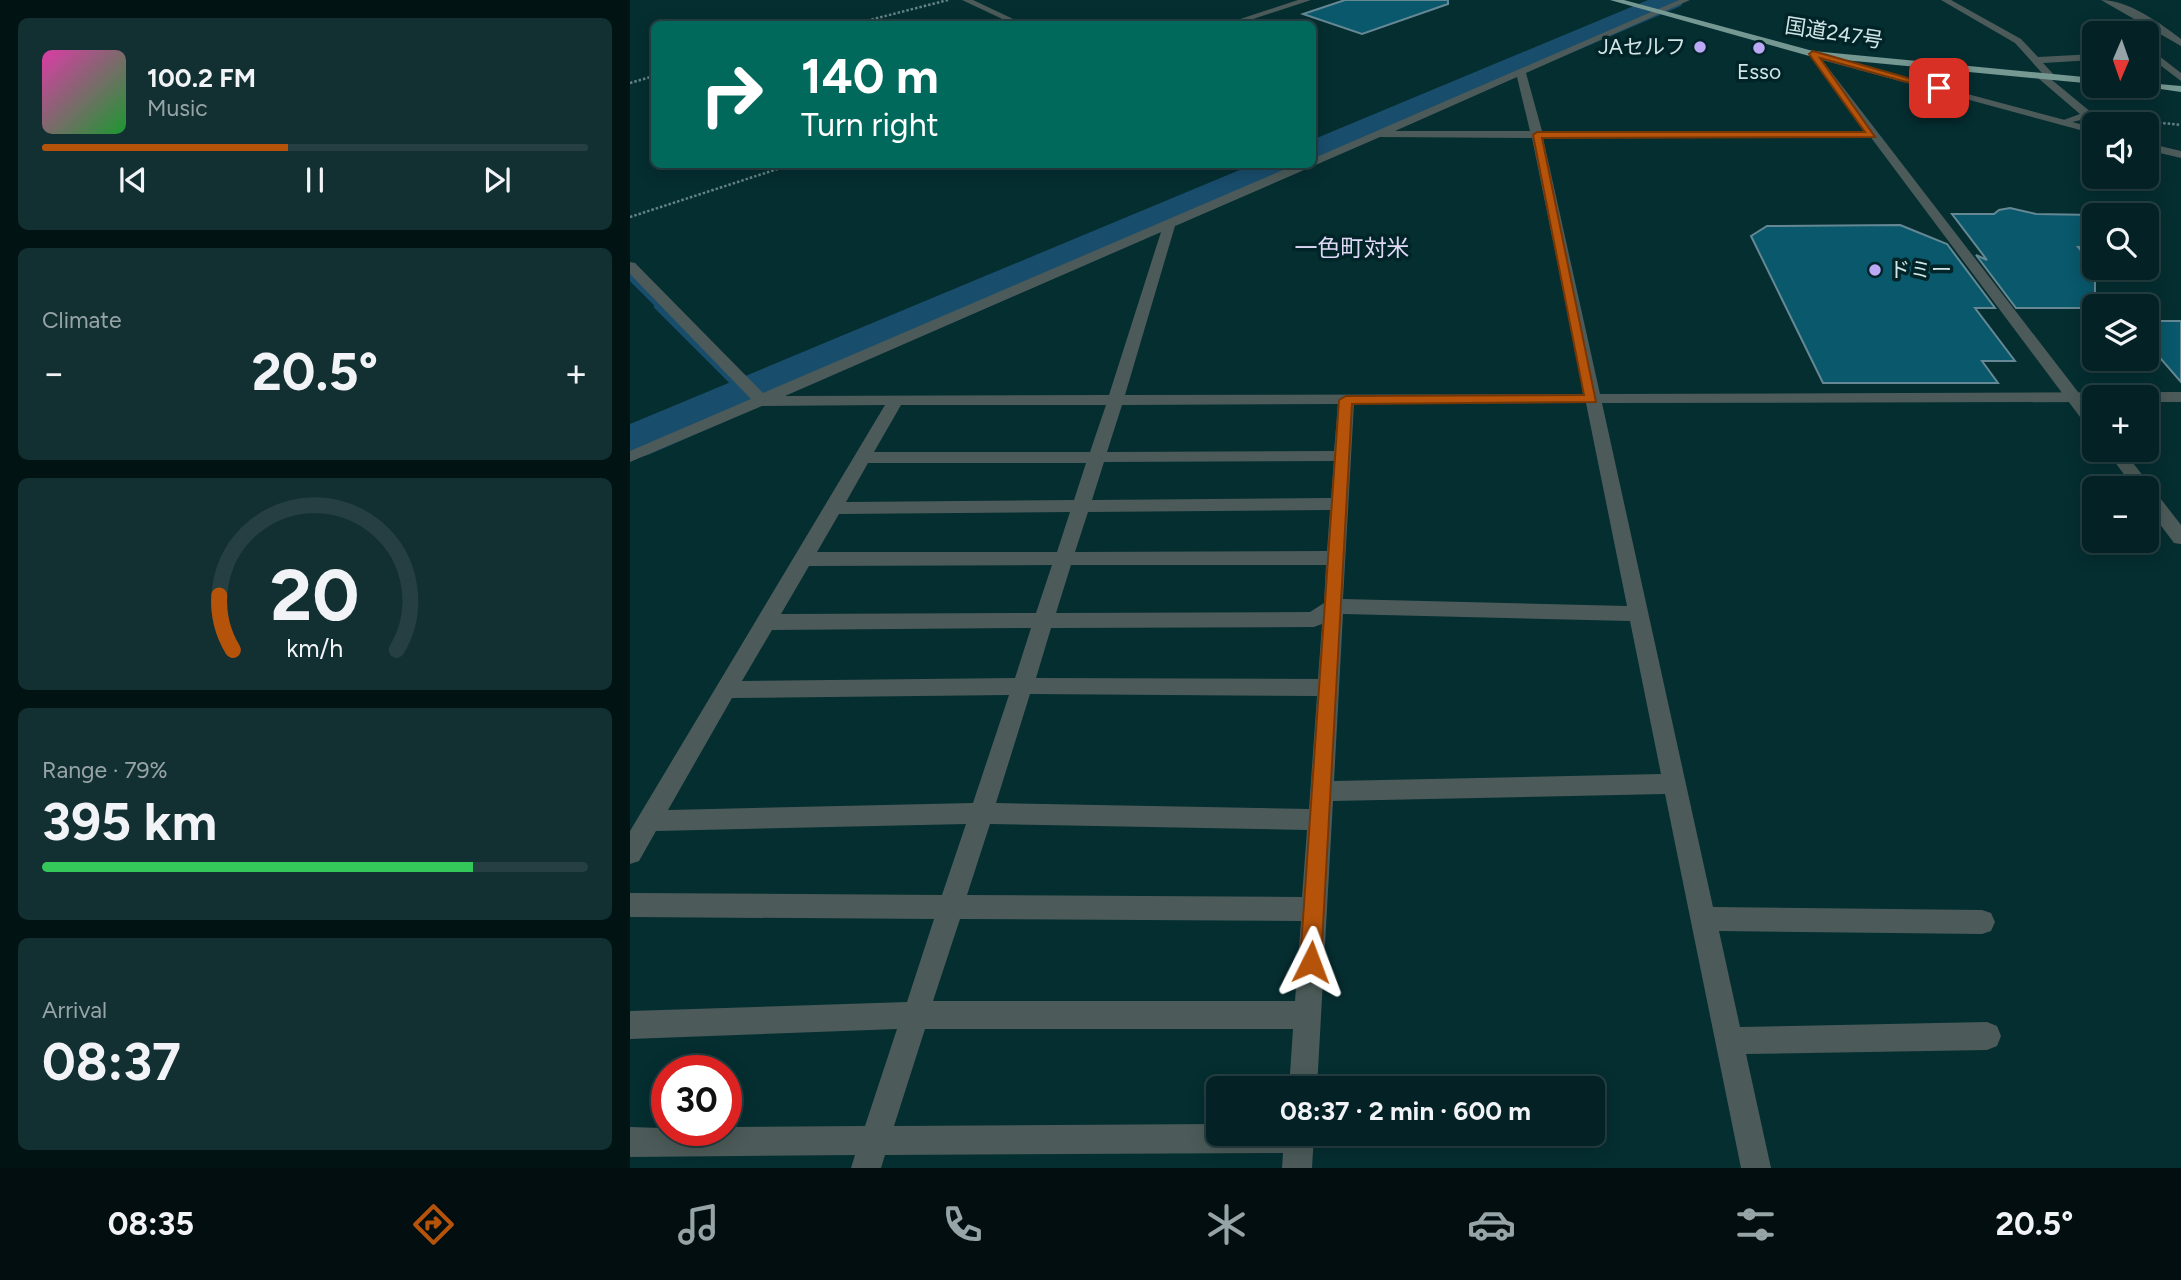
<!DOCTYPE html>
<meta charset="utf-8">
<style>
body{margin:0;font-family:Figtree,"Noto Sans JP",sans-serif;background:#122f32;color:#f1f3f6;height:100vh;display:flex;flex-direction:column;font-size:26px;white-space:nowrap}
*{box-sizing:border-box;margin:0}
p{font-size:23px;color:#97a4a7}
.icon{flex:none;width:38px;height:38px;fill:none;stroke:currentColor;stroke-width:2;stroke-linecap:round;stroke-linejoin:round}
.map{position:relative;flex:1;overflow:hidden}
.sheet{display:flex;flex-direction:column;gap:18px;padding:18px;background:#021314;width:630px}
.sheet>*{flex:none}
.guide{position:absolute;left:21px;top:21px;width:665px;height:147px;border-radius:10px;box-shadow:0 4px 18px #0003,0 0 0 2px #253f42;background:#00695c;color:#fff;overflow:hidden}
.needle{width:46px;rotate:182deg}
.tools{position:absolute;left:1452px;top:21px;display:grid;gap:14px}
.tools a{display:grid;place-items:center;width:77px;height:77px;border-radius:10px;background:#042225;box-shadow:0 4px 18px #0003,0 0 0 2px #253f42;font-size:35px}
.speed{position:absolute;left:21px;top:1055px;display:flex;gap:14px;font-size:35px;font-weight:700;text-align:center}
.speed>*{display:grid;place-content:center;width:91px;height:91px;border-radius:50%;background:#042225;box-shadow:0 4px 18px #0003,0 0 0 2px #253f42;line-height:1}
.speed .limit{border:10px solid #d22;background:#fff;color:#111}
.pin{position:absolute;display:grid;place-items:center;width:60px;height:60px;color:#fff;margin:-30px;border-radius:14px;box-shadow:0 4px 10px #0006}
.me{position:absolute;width:77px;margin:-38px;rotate:3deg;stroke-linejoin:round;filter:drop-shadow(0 0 5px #0008)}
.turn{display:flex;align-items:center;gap:24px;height:147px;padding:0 35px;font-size:32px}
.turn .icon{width:91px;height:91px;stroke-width:2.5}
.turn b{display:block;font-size:49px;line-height:60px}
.big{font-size:52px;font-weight:700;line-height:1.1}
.sheet .card{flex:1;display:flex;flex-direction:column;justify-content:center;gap:10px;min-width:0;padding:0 24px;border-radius:10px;background:#122f32}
.sheet .dial{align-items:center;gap:0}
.dial svg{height:182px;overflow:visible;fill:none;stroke:#253f42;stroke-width:7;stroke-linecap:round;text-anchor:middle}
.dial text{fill:#f1f3f6;stroke:none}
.song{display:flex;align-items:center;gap:21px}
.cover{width:84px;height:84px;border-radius:10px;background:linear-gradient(135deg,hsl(320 70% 55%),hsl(130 70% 35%))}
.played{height:7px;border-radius:4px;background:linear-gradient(90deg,#b45309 45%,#253f42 45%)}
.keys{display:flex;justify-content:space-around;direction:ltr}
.heat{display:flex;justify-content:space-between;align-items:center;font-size:38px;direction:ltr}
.charge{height:10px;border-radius:5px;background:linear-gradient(90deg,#34c759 79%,#253f42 0)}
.trip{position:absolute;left:576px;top:1076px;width:399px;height:70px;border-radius:10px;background:#042225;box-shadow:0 4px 18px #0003,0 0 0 2px #253f42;font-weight:700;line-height:70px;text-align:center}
.tab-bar{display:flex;height:112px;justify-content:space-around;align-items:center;background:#020e0f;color:#97a4a7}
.tab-bar .icon{width:49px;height:49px}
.tab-bar .on{color:#b45309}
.tab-bar b{font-size:32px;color:#f1f3f6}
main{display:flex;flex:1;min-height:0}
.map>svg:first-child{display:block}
</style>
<main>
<section class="sheet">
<div class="card">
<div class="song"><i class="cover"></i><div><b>100.2 FM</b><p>Music</p></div></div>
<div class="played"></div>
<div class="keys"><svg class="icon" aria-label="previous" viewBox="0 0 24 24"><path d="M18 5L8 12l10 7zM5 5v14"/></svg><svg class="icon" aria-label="pause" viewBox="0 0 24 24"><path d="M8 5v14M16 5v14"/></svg><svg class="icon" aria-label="next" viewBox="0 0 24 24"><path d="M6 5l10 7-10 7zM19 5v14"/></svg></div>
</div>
<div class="card"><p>Climate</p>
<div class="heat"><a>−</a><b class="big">20.5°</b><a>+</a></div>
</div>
<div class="card dial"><svg viewBox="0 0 100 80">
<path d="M14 69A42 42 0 1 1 86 69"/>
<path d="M14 69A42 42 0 0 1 8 45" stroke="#b45309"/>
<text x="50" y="56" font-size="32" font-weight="700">20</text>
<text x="50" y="72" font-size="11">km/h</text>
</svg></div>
<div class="card"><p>Range · 79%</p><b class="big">395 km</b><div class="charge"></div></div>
<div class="card"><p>Arrival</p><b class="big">08:37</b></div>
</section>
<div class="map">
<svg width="1551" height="1168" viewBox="0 0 1551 1168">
<rect width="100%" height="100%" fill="#052e31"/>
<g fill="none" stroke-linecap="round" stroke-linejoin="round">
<polyline stroke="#194d6c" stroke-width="6" points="0,277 30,307"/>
<polyline stroke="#194d6c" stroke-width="8" points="28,306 116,394"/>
<g fill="#194d6c" fill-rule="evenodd">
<polygon points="1018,0 1054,0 1051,6 682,164 682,140"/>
<polygon points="624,164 674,164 669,172 18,455 0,459 0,424"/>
</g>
</g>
<g fill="#09586c" stroke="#658894" stroke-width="2">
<polygon points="715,0 818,0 818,4 732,34 673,14"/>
<polygon points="1380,208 1406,214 1465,215 1465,247 1448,247 1465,266 1465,308 1386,308 1346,255 1357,260 1322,214 1364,214 1369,210"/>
<polygon points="1270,225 1317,244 1365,308 1345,308 1385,361 1352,361 1368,383 1193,383 1121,236 1137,226"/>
<polygon points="1517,321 1551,321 1551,382 1517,343"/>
</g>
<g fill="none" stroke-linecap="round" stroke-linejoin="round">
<g stroke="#648386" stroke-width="2.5" stroke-dasharray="2.5 2" stroke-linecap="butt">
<polyline points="224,24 318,0"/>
<polyline points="0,83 24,76"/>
<polyline points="1475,117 1551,125"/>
<polyline points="0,217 163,164"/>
</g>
<g fill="#4c5b59" fill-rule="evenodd">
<polygon points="332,0 343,0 394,24 383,24"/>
<polygon points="668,0 681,0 608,24 595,24"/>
<path d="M 1049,0 L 1060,0 L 896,73 L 912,131 L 1242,132 L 1248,135 L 1242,138 L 913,138 L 970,394 L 1551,392 L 1551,402 L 1517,402 L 1517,397 L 1465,397 L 1465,402 L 972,403 L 1083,907 L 1352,910 L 1361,913 L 1365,922 L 1361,931 L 1352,934 L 1089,931 L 1110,1027 L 1357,1022 L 1367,1026 L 1371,1036 L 1367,1046 L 1357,1050 L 1116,1054 L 1141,1168 L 1111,1168 L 1035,794 L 703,801 L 687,1088 L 659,1088 L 663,1029 L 295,1029 L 264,1126 L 588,1124 L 588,1134 L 684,1134 L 682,1168 L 652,1168 L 653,1153 L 255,1155 L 251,1168 L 221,1168 L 225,1155 L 0,1157 L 0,1127 L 96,1130 L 96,1127 L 235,1126 L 267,1029 L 0,1039 L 0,1011 L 277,1002 L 304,919 L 0,917 L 0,893 L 312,895 L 336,824 L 26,831 L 9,861 L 0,864 L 0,831 L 255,405 L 132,406 L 0,462 L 0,451 L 121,399 L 0,274 L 0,262 L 5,263 L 133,393 L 667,164 L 682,164 L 682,159 ZM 887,77 L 900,131 L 765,131 ZM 750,137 L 902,138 L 954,394 L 495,395 L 545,226 ZM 531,232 L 479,395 L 155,396 ZM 956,403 L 997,606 L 713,599 L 724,404 ZM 708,404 L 704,451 L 477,452 L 492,405 ZM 271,405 L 476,405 L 460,452 L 244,452 ZM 704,461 L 701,498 L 462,500 L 474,462 ZM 238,463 L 456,463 L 444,500 L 216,502 ZM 700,510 L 697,551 L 445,552 L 458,512 ZM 440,512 L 427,552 L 187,552 L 209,514 ZM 422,565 L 406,613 L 151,614 L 179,566 ZM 441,565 L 696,565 L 694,603 L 680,612 L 426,613 ZM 713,614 L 1000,621 L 1031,774 L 704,781 ZM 692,624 L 688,679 L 406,678 L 421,628 L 684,627 ZM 401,628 L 385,678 L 112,681 L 142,630 ZM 400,694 L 687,696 L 679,809 L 366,803 ZM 379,695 L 343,803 L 38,810 L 102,698 ZM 360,824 L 677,830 L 672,897 L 337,895 ZM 330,919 L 671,921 L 665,1001 L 303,1001 Z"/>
<polygon points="1311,0 1321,0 1391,39 1408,57 1465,54 1465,60 1413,63 1426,77 1422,80 1462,113 1462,117 1431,125 1431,121 1450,114 1408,78 1407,76 1412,73 1385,43"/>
<path d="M 1471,0 C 1498,0 1530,23 1551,39 L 1551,46 Z"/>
<polygon points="1518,52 1524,52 1551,73 1551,81 1518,56"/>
</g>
<g fill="#4c5b59" fill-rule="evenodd">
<polygon points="1180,52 1465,128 1465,134 1192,60 1465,414 1465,430 1459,429 1180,56"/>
<polygon points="1517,143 1551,151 1551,158 1517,150"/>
<polygon points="1476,450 1493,450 1551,525 1551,544 1544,543 1517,507 1517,488 1504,488"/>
</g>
<g fill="#769892" fill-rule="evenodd">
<polygon points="980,0 994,0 1183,51 1465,78 1465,84 1183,57"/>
<polygon points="1517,83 1551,86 1551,92 1510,86 1517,86"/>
</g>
</g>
<polygon fill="#b45309" stroke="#753606" stroke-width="2" points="1183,51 1313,88 1309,91 1190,58 1245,137 912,138 966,402 722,404 691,962 688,970 681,973 673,970 670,962 709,400 716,396 954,395 903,135 907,132 1235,132 1179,54"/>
<g fill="#bca9f5" stroke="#002427" stroke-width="2.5">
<circle cx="1070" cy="47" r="7"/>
<circle cx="1129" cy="48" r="7"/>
<circle cx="1245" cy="270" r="7"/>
</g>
<g text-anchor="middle" stroke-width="7" stroke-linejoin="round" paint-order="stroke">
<g font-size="21" fill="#d1e5e7" stroke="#002427">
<text transform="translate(1204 33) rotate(9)" y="7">国道247号</text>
</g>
<g font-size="21" fill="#d1e5e7" stroke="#002427" text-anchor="end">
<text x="1056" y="54">JAセルフ</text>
<text x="1129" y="79" text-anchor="middle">Esso</text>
<text x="1259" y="277" text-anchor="start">ドミー</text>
</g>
<g font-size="23" fill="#dfd9f6" stroke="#002427">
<text x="722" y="256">一色町対米</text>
</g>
</g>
</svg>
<div class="tools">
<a><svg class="needle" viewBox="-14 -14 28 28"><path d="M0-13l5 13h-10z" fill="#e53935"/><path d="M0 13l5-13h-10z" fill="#97a4a7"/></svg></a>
<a><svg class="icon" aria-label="sound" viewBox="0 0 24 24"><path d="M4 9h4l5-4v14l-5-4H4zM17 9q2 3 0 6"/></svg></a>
<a><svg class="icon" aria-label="search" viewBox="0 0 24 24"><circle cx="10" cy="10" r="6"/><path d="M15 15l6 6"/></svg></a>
<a><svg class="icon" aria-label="layers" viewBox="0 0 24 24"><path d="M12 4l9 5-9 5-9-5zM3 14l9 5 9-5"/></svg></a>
<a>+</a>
<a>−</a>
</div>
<div class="speed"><div class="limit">30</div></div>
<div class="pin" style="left:1309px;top:88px;background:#d93025"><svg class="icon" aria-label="arrive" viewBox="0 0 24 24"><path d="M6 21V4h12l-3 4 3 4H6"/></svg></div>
<svg class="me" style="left:681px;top:962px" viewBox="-20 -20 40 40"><path d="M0-17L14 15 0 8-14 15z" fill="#b45309" stroke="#fff" stroke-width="4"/></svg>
<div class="trip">08:37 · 2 min · 600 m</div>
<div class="guide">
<div class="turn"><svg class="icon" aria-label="right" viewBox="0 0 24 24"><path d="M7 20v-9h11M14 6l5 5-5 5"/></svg><div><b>140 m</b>Turn right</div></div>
</div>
</div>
</main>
<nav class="tab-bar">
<b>08:35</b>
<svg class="icon on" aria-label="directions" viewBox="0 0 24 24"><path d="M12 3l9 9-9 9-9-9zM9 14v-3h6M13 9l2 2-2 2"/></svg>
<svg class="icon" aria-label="music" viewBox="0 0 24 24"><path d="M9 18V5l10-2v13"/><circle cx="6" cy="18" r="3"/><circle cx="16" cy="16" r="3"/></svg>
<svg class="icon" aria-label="phone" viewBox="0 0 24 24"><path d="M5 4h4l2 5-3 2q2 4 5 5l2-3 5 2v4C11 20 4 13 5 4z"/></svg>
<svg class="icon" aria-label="climate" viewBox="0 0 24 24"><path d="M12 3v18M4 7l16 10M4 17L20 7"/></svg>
<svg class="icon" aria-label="car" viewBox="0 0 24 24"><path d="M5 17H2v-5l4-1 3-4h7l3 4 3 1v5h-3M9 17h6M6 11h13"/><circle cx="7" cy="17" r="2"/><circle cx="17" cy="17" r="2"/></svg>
<svg class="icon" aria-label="filters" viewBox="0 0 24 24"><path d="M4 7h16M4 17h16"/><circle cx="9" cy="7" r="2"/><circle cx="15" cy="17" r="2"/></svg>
<b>20.5°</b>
</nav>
